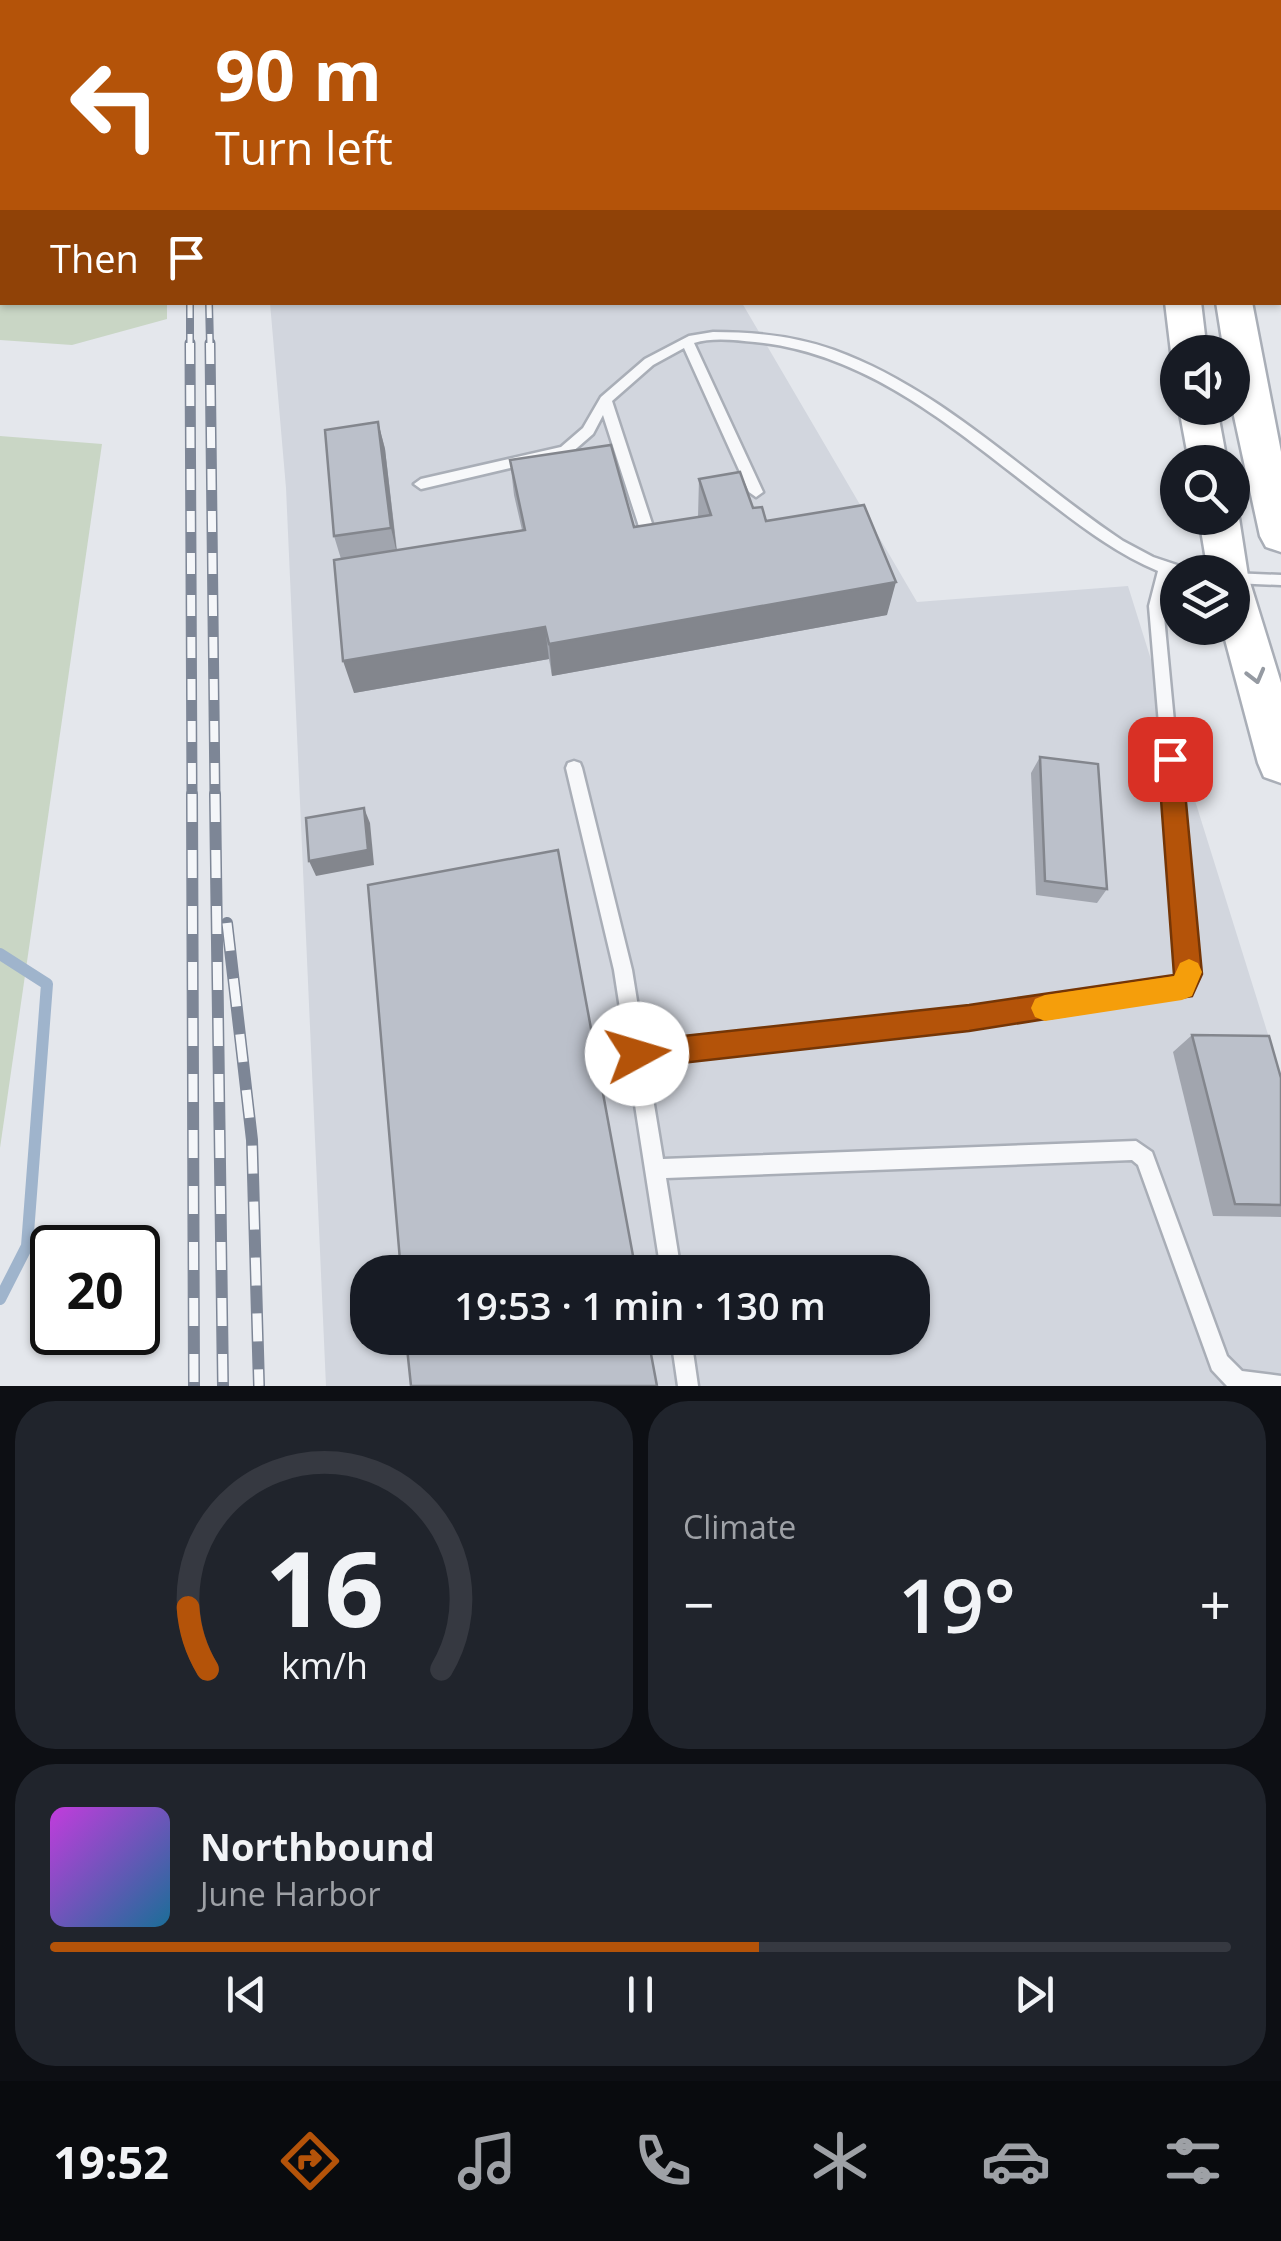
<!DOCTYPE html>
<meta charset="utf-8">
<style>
body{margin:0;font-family:"Open Sans",sans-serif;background:#20242c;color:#f1f3f6;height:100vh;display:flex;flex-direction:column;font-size:38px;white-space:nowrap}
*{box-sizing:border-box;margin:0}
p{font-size:32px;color:#9ea1a6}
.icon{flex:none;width:55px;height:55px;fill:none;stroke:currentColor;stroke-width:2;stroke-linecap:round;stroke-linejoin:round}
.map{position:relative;height:1386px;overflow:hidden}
.drawer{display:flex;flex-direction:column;gap:15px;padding:15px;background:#0d0f14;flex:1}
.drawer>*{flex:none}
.banner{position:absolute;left:0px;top:0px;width:1282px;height:305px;box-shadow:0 2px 8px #0004;background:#b45309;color:#fff;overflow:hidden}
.tools{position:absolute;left:1160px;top:335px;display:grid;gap:20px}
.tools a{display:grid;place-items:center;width:90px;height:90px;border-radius:50%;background:#171b24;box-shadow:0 2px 8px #0004;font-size:50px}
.speed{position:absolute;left:30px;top:1225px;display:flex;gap:20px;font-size:50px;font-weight:700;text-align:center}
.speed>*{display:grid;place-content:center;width:130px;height:130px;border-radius:50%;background:#171b24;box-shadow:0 2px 8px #0004;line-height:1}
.speed .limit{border:5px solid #111;border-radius:15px;background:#fff;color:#111}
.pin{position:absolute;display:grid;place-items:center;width:85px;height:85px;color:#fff;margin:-42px;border-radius:20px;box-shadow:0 5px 15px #0006}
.me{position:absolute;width:110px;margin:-55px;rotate:84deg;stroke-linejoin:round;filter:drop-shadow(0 0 8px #0008)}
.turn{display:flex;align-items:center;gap:35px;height:210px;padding:0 50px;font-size:45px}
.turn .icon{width:130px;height:130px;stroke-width:2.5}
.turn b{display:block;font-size:70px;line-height:85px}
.then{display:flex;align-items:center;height:95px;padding:0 50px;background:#0003;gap:20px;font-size:38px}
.big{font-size:75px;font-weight:600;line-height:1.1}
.drawer .widget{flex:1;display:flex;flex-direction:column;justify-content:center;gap:15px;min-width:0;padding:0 35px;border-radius:40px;background:#20242c}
.drawer .dial{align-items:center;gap:0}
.dial svg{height:260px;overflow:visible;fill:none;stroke:#363941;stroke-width:7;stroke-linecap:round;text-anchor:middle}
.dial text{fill:#f1f3f6;stroke:none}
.song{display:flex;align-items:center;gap:30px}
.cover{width:120px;height:120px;border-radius:15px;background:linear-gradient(135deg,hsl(290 70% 55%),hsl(200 70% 35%))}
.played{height:10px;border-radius:5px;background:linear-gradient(90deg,#b45309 60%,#363941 60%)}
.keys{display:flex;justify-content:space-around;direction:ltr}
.heat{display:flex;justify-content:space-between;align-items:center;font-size:55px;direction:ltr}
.drawer .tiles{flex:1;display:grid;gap:15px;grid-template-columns:1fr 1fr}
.widget:last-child{grid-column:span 2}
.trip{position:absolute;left:350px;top:1255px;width:580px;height:100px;border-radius:40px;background:#171b24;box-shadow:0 2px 8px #0004;font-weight:600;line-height:100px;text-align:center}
.tab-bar{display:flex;height:160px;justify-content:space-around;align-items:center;background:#090b0e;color:#9ea1a6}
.tab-bar .icon{width:70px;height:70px}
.tab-bar .current{color:#b45309}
.tab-bar b{font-size:45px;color:#f1f3f6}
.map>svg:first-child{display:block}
</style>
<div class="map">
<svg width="1281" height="1386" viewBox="0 0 1281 1386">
<rect width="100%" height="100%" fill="#e4e7ec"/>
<g fill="#d2d6de" fill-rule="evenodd">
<polygon points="246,0 650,0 651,2 246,2"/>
<path d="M 270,303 L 742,303 L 917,602 L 1128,586 L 1281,1076 L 1281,1386 L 326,1386 L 286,488 ZM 368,1272 L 912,1272 L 912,1338 L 368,1338 Z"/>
</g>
<g fill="#c9d6c5">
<polygon points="0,0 168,0 2,2 2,302 167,303 167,319 72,345 0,340"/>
<polygon points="0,436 102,444 0,1148"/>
</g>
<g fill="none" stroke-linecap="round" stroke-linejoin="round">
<polyline stroke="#9fb4cc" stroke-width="12" points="0,954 47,984 27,1246 0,1299"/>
<g stroke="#a9aeb7" stroke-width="5">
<g id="lane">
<path d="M 713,332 C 754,332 795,336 834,350 C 944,390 1028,478 1123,541 L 1153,557 L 1186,568 L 1188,572 L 1178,572 L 1178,576 L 1171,575 L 1163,606 L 1198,974 L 1188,993 L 1182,995 L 969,1027 L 647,1062 L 663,1159 L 1136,1141 L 1152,1152 L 1227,1356 L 1242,1371 L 1281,1376 L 1281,1386 L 1227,1386 L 1212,1370 L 1138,1165 L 1132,1160 L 666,1178 L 681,1272 L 661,1272 L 614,970 L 566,768 L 568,763 L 574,761 L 580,763 L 582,768 L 632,970 L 644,1044 L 969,1009 L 1177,979 L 1180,973 L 1149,606 L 1158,571 C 1117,554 1082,527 1048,501 C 959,433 870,353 755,342 C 735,340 713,337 694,343 L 763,492 L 756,497 L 749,492 L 684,348 L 653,365 L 612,401 L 658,542 L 651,547 L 644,542 L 603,415 L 593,434 L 570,454 L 421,489 L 414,484 L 421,479 L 561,447 L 583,428 L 601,397 L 645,359 L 689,336 Z"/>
<polygon points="1232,573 1281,575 1281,585 1232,583"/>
<polygon points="671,1338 691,1338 698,1386 678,1386"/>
</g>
</g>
<g stroke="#a9aeb7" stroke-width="5">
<g id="secondary">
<polygon points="1133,0 1161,0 1162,2 1134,2"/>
<rect x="1175" y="0" width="28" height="2"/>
<polygon points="1165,302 1201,302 1207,352 1178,352 1176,361 1171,352"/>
<polygon points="1216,302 1252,302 1281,452 1281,552 1266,547 1260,536 1232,407 1232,352 1224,352"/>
<polygon points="1179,408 1217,408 1227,462 1189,462"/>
<polygon points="1233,507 1239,518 1248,576 1281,683 1281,783 1264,777 1258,763 1222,628 1232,628 1232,572 1208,572 1199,518 1232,518"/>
</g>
</g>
<use href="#lane" fill="#f7f8fa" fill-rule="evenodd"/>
<use href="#secondary" fill="#fff" fill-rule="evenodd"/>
<g stroke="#7d8696" stroke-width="8">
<g id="rail-far2">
<polyline points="190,302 190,345"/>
<polyline points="209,302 210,345"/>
</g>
</g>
<g stroke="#7d8696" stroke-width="11">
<g id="rail-far1">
<polyline points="190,343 192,796"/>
<polyline points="210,343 215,796"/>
</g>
</g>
<g stroke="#7d8696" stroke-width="12">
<g id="rail">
<polyline points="192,794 194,1386"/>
<polyline points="215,794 223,1386"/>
<polyline points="227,923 252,1140 259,1386"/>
</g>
</g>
<use href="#rail-far2" stroke="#f4f6f9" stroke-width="5" stroke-dasharray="16" stroke-linecap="butt"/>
<use href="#rail-far1" stroke="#f4f6f9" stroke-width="8" stroke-dasharray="21" stroke-linecap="butt"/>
<use href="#rail" stroke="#f4f6f9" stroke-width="9" stroke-dasharray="28" stroke-linecap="butt"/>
</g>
<g fill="#a1a5ae">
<polygon points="1251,0 1281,0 1281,25 1280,2 1251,2"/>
<polygon points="378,422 385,449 397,550 522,530 514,495 510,460 634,527 698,517 699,479 753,508 766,521 887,615 552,676 549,659 354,693 341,559 334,536"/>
<polygon points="1040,757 1107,889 1097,903 1036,895 1031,773"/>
<polygon points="1192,1035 1281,1078 1281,1217 1213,1216 1173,1052"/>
</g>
<g fill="#83868d">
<polygon points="378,422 385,449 397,554 391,528"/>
<polygon points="896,582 887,615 552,676 549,644"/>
<polygon points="545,627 549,659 354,693 343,661"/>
<polygon points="364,808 370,823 374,865 316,876 309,861"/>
</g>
<g fill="#bbc0ca" stroke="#83868d" stroke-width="2.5">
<rect x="795" y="0" width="24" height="2"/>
<polygon points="1264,0 1281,0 1281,6 1280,2 1265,2"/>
<polygon points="1280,46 1281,46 1281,83 1280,79"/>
<polygon points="378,422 391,528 334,536 325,430"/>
<polygon points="611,445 634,527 711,515 699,479 740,472 753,508 762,507 766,521 864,505 896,582 549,644 545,627 343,661 334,560 525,530 510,460"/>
<polygon points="1040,757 1098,764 1107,889 1045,881"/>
<polygon points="364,808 368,850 309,861 306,818"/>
<polygon points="558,850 636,1272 401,1272 368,885"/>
<polygon points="1192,1035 1269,1036 1281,1078 1281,1205 1235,1204"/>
<polygon points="406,1338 648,1338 657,1386 411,1386"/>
</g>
<defs><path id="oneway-chevron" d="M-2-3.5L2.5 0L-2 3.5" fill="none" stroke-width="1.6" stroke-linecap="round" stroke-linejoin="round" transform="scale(2.5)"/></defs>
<use stroke="#959aa2" href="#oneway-chevron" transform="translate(1256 676) rotate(75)"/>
<polygon fill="#b45309" stroke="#753606" stroke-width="2.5" points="1170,749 1182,759 1202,974 1192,996 969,1031 637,1068 628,1064 624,1054 628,1045 637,1041 969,1005 1174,975 1158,759"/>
<polygon fill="#f59e0b" points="1189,959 1198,963 1202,972 1192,996 1182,1000 1045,1021 1035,1017 1031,1008 1035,999 1045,995 1174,976 1180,963"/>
</svg>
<div class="tools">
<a><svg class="icon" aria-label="sound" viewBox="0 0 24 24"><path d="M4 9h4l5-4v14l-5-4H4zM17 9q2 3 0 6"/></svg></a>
<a><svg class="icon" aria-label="search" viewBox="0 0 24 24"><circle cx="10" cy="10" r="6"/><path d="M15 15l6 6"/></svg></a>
<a><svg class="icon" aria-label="layers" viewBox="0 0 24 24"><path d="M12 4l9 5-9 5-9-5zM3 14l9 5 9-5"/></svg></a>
</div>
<div class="speed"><div class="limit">20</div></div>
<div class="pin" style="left:1170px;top:759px;background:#d93025"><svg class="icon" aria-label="arrive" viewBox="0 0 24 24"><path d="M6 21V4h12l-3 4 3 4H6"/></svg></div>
<svg class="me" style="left:637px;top:1054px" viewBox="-20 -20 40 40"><circle r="19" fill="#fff"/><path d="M0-13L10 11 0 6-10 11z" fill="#b45309"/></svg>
<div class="trip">19:53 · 1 min · 130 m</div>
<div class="banner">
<div class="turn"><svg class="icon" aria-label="left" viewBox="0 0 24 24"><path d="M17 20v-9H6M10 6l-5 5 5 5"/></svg><div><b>90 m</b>Turn left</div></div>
<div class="then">Then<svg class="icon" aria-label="arrive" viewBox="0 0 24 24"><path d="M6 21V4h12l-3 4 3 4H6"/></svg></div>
</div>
</div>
<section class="drawer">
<div class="tiles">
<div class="widget dial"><svg viewBox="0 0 100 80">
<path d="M14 69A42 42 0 1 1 86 69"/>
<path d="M14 69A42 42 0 0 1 8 50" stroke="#b45309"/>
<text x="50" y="56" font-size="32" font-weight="700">16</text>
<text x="50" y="72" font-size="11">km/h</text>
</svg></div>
<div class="widget"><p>Climate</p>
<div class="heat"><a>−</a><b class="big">19°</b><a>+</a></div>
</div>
<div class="widget">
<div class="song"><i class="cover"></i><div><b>Northbound</b><p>June Harbor</p></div></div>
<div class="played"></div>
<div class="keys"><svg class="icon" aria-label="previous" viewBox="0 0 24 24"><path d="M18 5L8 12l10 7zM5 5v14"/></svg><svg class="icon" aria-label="pause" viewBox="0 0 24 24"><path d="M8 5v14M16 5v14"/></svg><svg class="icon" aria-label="next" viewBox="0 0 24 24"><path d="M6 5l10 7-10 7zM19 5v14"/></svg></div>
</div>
</div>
</section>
<nav class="tab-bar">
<b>19:52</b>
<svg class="icon current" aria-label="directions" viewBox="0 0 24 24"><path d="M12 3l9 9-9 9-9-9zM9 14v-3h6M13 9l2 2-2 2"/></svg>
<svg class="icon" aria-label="music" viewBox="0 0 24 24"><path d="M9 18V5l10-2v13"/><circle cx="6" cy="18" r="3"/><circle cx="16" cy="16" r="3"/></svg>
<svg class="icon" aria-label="phone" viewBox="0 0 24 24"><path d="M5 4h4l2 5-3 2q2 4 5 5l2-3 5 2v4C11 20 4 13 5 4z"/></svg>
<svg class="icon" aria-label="climate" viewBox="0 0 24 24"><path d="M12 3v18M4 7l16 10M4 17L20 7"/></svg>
<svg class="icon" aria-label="car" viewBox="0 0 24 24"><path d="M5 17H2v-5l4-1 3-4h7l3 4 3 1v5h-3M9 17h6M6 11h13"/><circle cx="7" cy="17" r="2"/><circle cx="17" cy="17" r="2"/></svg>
<svg class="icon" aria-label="filters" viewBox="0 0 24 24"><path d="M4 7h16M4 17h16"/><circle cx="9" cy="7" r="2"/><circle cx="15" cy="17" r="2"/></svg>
</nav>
